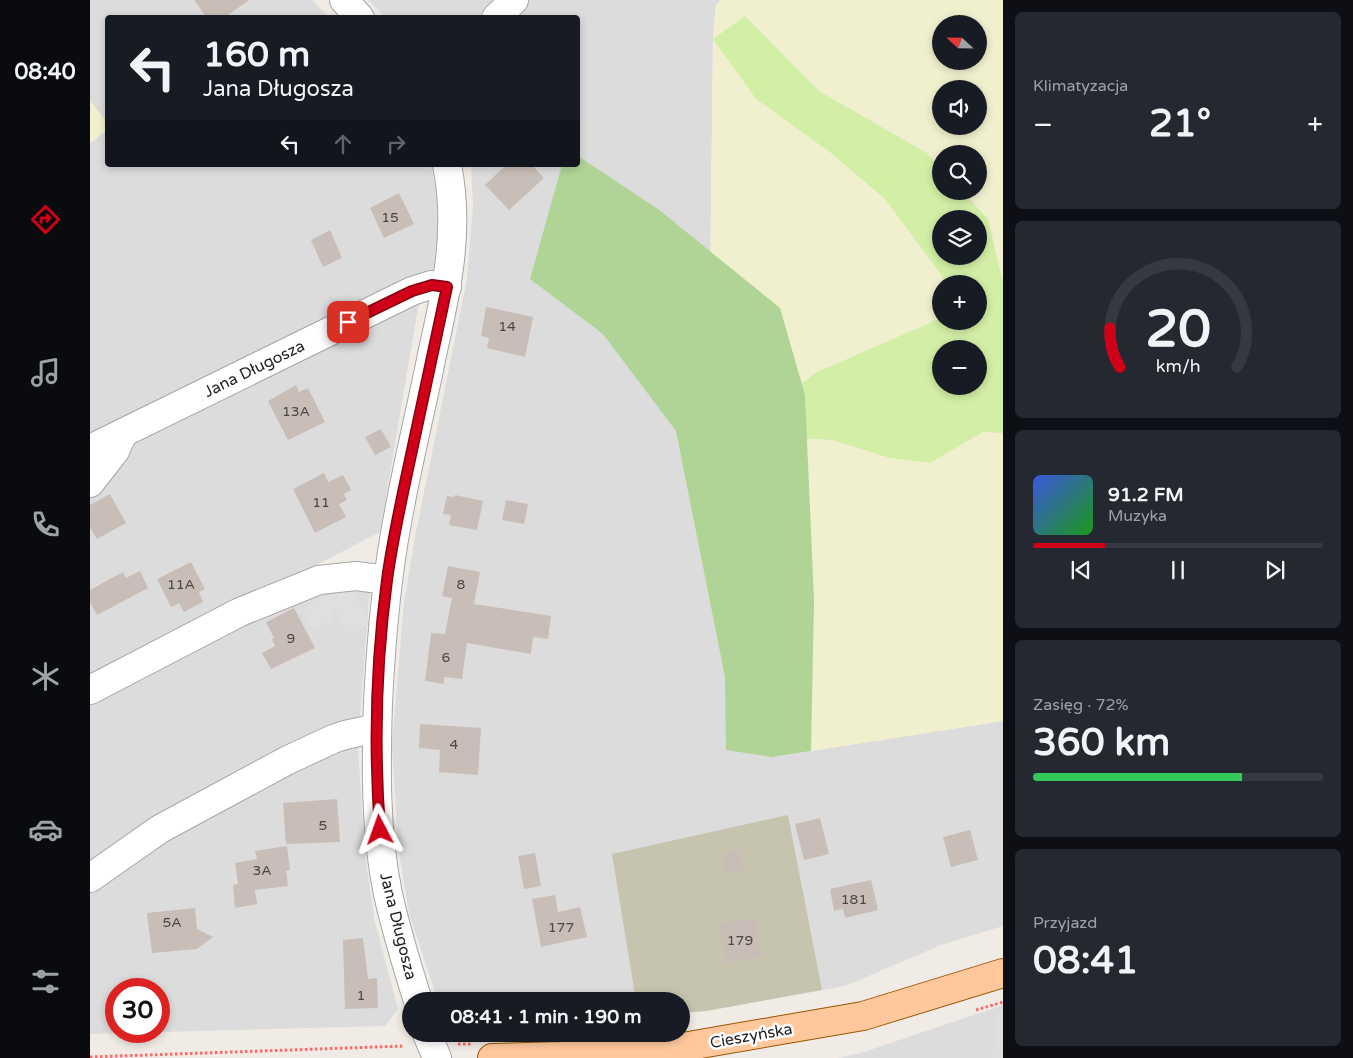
<!DOCTYPE html>
<html lang="pl">
<meta charset="utf-8">
<style>
body{margin:0;font-family:"Varela Round",sans-serif;background:#242831;color:#f1f3f6;height:100vh;display:flex;flex-direction:column;font-size:19px;white-space:nowrap}
*{box-sizing:border-box;margin:0}
p{font-size:16px;color:#9ea1a6}
.icon{flex:none;width:28px;height:28px;fill:none;stroke:currentColor;stroke-width:2;stroke-linecap:round;stroke-linejoin:round}
.map{position:relative;flex:1;overflow:hidden}
.details{display:flex;flex-direction:column;gap:12px;padding:12px;background:#0d0f14;width:350px}
.details>*{flex:none}
.banner{position:absolute;left:15px;top:15px;width:475px;height:152px;border-radius:5px;box-shadow:0 2px 8px #0003;background:#171b24;color:#f1f3f6;overflow:hidden}
.needle{width:32px;rotate:292deg}
.tools{position:absolute;left:842px;top:15px;display:grid;gap:10px}
.tools a{display:grid;place-items:center;width:55px;height:55px;border-radius:50%;background:#171b24;box-shadow:0 2px 8px #0003;font-size:25px}
.speed{position:absolute;left:15px;top:978px;display:flex;gap:10px;font-size:25px;font-weight:700;text-align:center}
.speed>*{display:grid;place-content:center;width:65px;height:65px;border-radius:50%;background:#171b24;box-shadow:0 2px 8px #0003;line-height:1}
.speed .limit{border:8px solid #d22;background:#fff;color:#111}
.pin{position:absolute;display:grid;place-items:center;width:42px;height:42px;color:#fff;margin:-21px;border-radius:10px;box-shadow:0 2px 8px #0006}
.me{position:absolute;width:55px;margin:-28px;rotate:356deg;stroke-linejoin:round;filter:drop-shadow(0 0 4px #0008)}
.turn{display:flex;align-items:center;gap:18px;height:105px;padding:0 15px;font-size:22px}
.turn .icon{width:65px;height:65px;stroke-width:2.5}
.turn b{display:block;font-size:35px;line-height:42px}
.lanes{display:flex;align-items:center;height:48px;padding:0 15px;background:#0003;justify-content:center;gap:25px;direction:ltr}
.lanes .off{opacity:.35}
.big{font-size:38px;font-weight:700;line-height:1.1}
.details .tile{flex:1;display:flex;flex-direction:column;justify-content:center;gap:8px;min-width:0;padding:0 18px;border-radius:8px;background:#242831}
.details .dial{align-items:center;gap:0}
.dial svg{height:130px;overflow:visible;fill:none;stroke:#363941;stroke-width:7;stroke-linecap:round;text-anchor:middle}
.dial text{fill:#f1f3f6;stroke:none}
.song{display:flex;align-items:center;gap:15px}
.cover{width:60px;height:60px;border-radius:8px;background:linear-gradient(135deg,hsl(230 70% 55%),hsl(120 70% 35%))}
.played{height:5px;border-radius:2px;background:linear-gradient(90deg,#cf0018 25%,#363941 25%)}
.keys{display:flex;justify-content:space-around;direction:ltr}
.heat{display:flex;justify-content:space-between;align-items:center;font-size:28px;direction:ltr}
.charge{height:8px;border-radius:4px;background:linear-gradient(90deg,#34c759 72%,#363941 0)}
.trip{position:absolute;left:312px;top:992px;width:288px;height:50px;border-radius:25px;background:#171b24;box-shadow:0 2px 8px #0003;font-weight:700;line-height:50px;text-align:center}
main{display:flex;flex:1;min-height:0}
.tabs{display:flex;flex-direction:column;width:90px;justify-content:space-around;align-items:center;background:#090b0e;color:#9ea1a6}
.tabs .icon{width:35px;height:35px}
.tabs .active{color:#cf0018}
.tabs b{font-size:22px;color:#f1f3f6}
.map>svg:first-child{display:block}
</style>
<main>
<nav class="tabs">
<b>08:40</b>
<svg class="icon active" aria-label="directions" viewBox="0 0 24 24"><path d="M12 3l9 9-9 9-9-9zM9 14v-3h6M13 9l2 2-2 2"/></svg>
<svg class="icon" aria-label="music" viewBox="0 0 24 24"><path d="M9 18V5l10-2v13"/><circle cx="6" cy="18" r="3"/><circle cx="16" cy="16" r="3"/></svg>
<svg class="icon" aria-label="phone" viewBox="0 0 24 24"><path d="M5 4h4l2 5-3 2q2 4 5 5l2-3 5 2v4C11 20 4 13 5 4z"/></svg>
<svg class="icon" aria-label="climate" viewBox="0 0 24 24"><path d="M12 3v18M4 7l16 10M4 17L20 7"/></svg>
<svg class="icon" aria-label="car" viewBox="0 0 24 24"><path d="M5 17H2v-5l4-1 3-4h7l3 4 3 1v5h-3M9 17h6M6 11h13"/><circle cx="7" cy="17" r="2"/><circle cx="17" cy="17" r="2"/></svg>
<svg class="icon" aria-label="filters" viewBox="0 0 24 24"><path d="M4 7h16M4 17h16"/><circle cx="9" cy="7" r="2"/><circle cx="15" cy="17" r="2"/></svg>
</nav>
<div class="map">
<svg width="913" height="1058" viewBox="0 0 913 1058">
<rect width="100%" height="100%" fill="#f1ebe5"/>
<g fill="#dddcdc" fill-rule="evenodd">
<polygon points="0,0 222,0 238,17 18,18 17,123 0,101"/>
<polygon points="278,0 416,0 398,18 295,17"/>
<polygon points="433,0 631,0 626,5 623,39 618,459 682,757 913,721 913,926 851,945 755,986 616,1011 591,1013 591,1001 348,1001 319,913 308,846 302,745 314,602 325,537 377,279 383,205 381,165 488,165 488,18 414,17"/>
<polygon points="17,130 18,165 341,165 347,196 349,215 343,274 0,444 0,143"/>
<polygon points="331,291 290,532 0,682 0,455"/>
<path d="M 264,563 L 284,568 L 279,599 L 268,744 L 274,849 L 285,922 L 308,1009 L 295,1026 L 0,1034 L 0,699 ZM 26,989 L 69,989 L 69,1031 L 26,1031 Z"/>
<polygon points="913,1005 913,1058 748,1058 774,1052"/>
</g>
<polygon fill="#c6c4af" points="698,815 732,990 616,1011 591,1013 591,1001 546,1001 522,854"/>
<g fill="#f1f0ce" fill-rule="evenodd">
<path d="M 631,0 L 913,0 L 913,283 L 898,219 L 872,191 L 889,191 L 889,154 L 851,154 L 851,169 L 837,152 L 729,91 L 655,16 L 741,153 L 795,199 L 858,284 L 851,284 L 851,318 L 725,373 L 650,433 L 742,440 L 800,458 L 840,463 L 893,432 L 913,433 L 913,721 L 682,757 L 618,459 L 623,39 L 626,5 ZM 851,24 L 889,24 L 889,61 L 851,61 ZM 851,89 L 889,89 L 889,126 L 851,126 Z"/>
<polygon points="0,101 18,123 17,130 0,143"/>
</g>
<path fill="#d3efa6" fill-rule="evenodd" d="M 655,16 L 729,91 L 837,153 L 851,169 L 851,191 L 872,191 L 898,219 L 913,283 L 913,433 L 893,432 L 840,463 L 800,458 L 742,440 L 649,434 L 725,373 L 851,318 L 851,321 L 889,321 L 889,284 L 858,284 L 795,199 L 741,153 L 666,99 L 623,39 ZM 851,219 L 889,219 L 889,256 L 851,256 ZM 851,349 L 889,349 L 889,386 L 851,386 Z"/>
<polygon fill="#afd496" points="488,156 568,209 690,308 715,395 724,600 721,751 682,757 636,750 635,677 586,431 513,334 440,279 472,165 488,165"/>
<g fill="#dfdfdf">
<polygon points="257,581 280,624 258,635 244,608 240,610 244,620 224,630 213,610"/>
<polygon points="913,1011 913,1058 902,1058 907,1013"/>
</g>
<g fill="#c9bdb7">
<polygon points="104,0 159,0 134,18 117,18"/>
<polygon points="416,165 442,165 454,178 419,210 395,185"/>
<polygon points="309,193 324,224 294,238 280,208"/>
<polygon points="240,230 252,258 233,267 221,240"/>
<polygon points="396,307 443,317 435,357 397,348 399,338 391,336"/>
<polygon points="206,385 209,392 218,388 235,422 198,440 178,401"/>
<polygon points="291,429 301,447 285,455 275,437"/>
<polygon points="234,473 238,482 253,475 261,490 254,494 257,500 249,504 256,517 225,533 203,489"/>
<polygon points="20,494 36,523 7,539 0,528 0,505"/>
<polygon points="365,495 393,501 387,530 359,525 361,515 353,514 357,496 364,497"/>
<polygon points="416,500 438,504 434,524 412,520"/>
<polygon points="101,562 115,589 109,592 113,602 94,612 89,603 81,607 67,579"/>
<polygon points="358,566 390,572 384,604 461,616 458,639 443,637 441,654 377,643 372,679 354,677 354,684 335,681 341,633 355,634 362,598 352,596"/>
<polygon points="50,571 58,588 7,615 0,602 0,590 33,572 36,578"/>
<polygon points="204,608 225,648 181,669 172,653 185,646 182,639 184,638 176,622"/>
<polygon points="330,724 391,728 388,775 349,772 350,750 329,748"/>
<polygon points="247,799 250,842 196,844 193,803"/>
<polygon points="730,818 739,854 714,860 705,824"/>
<polygon points="880,830 888,860 861,867 853,837"/>
<polygon points="197,846 200,870 196,871 198,886 165,890 167,904 145,908 143,885 148,884 145,863 167,859 165,851"/>
<polygon points="650,850 652,870 634,872 633,852"/>
<polygon points="445,853 451,886 434,889 428,856"/>
<polygon points="781,880 788,910 755,918 753,909 744,911 740,889"/>
<polygon points="465,895 468,912 490,907 497,937 451,947 442,899"/>
<polygon points="105,908 107,929 123,937 107,949 62,953 57,913"/>
<polygon points="666,918 670,956 635,963 630,924"/>
<polygon points="273,938 278,979 287,978 288,1008 255,1009 253,940"/>
</g>
<g fill="none" stroke-linecap="round" stroke-linejoin="round">
<g stroke="#a6a6a6" stroke-width="30">
<g id="minor">
<polyline points="254,0 270,18"/>
<polyline points="406,18 424,0"/>
<polyline points="0,449 322,291 341,285 357,287"/>
<polyline points="0,483 25,451 33,433"/>
<polyline points="0,690 150,612 229,580 266,576 297,580"/>
<polyline points="0,878 70,829 196,761 243,739 255,735 287,728"/>
<path d="M 328,1001 C 317,966 306,930 298,894 C 285,832 286,767 288,703 C 291,641 296,579 308,517 C 318,461 332,406 343,350 C 357,289 370,228 357,165"/>
<polyline points="337,1034 347,1058"/>
</g>
</g>
<g stroke="#9b5500" stroke-width="30">
<polyline id="major" points="402,1058 472,1056 587,1048 773,1016 913,973"/>
</g>
<g stroke="#ff686a" stroke-width="3" stroke-dasharray="2.5 2.5" stroke-linecap="butt">
<polyline points="886,1010 913,1002"/>
<polyline points="368,1044 382,1044"/>
<polyline points="0,1057 314,1046"/>
</g>
<use href="#minor" stroke="#fff" stroke-width="28"/>
<use href="#major" stroke="#ffc89c" stroke-width="28"/>
</g>
<g fill="none" stroke-linecap="round" stroke-linejoin="round">
<g stroke="#870010" stroke-width="12">
<path id="route" d="M 258,322 L 322,291 L 342,285 L 357,287 C 344,347 331,408 318,469 C 310,506 302,543 297,580 C 286,662 284,748 290,830"/>
</g>
<use href="#route" stroke="#cf0018" stroke-width="9"/>
</g>
<g text-anchor="middle" stroke-width="5" stroke-linejoin="round" paint-order="stroke">
<g font-size="14" fill="#4a4645">
<text x="300" y="222">15</text>
<text x="417" y="331">14</text>
<text x="206" y="416">13A</text>
<text x="231" y="507">11</text>
<text x="91" y="589">11A</text>
<text x="371" y="589">8</text>
<text x="201" y="643">9</text>
<text x="356" y="662">6</text>
<text x="364" y="749">4</text>
<text x="233" y="830">5</text>
<text x="172" y="875">3A</text>
<text x="764" y="904">181</text>
<text x="82" y="927">5A</text>
<text x="471" y="932">177</text>
<text x="650" y="945">179</text>
<text x="271" y="1000">1</text>
</g>
<g font-size="16" fill="#1f1f1f" stroke="#fff">
<text transform="translate(164 368) rotate(-26)" y="6">Jana Długosza</text>
<text transform="translate(309 926) rotate(76)" y="6">Jana Długosza</text>
<text transform="translate(661 1035) rotate(-10)" y="6">Cieszyńska</text>
</g>
</g>
</svg>
<div class="tools">
<a><svg class="needle" viewBox="-14 -14 28 28"><path d="M0-13l5 13h-10z" fill="#e53935"/><path d="M0 13l5-13h-10z" fill="#9ea1a6"/></svg></a>
<a><svg class="icon" aria-label="sound" viewBox="0 0 24 24"><path d="M4 9h4l5-4v14l-5-4H4zM17 9q2 3 0 6"/></svg></a>
<a><svg class="icon" aria-label="search" viewBox="0 0 24 24"><circle cx="10" cy="10" r="6"/><path d="M15 15l6 6"/></svg></a>
<a><svg class="icon" aria-label="layers" viewBox="0 0 24 24"><path d="M12 4l9 5-9 5-9-5zM3 14l9 5 9-5"/></svg></a>
<a>+</a>
<a>−</a>
</div>
<div class="speed"><div class="limit">30</div></div>
<div class="pin" style="left:258px;top:322px;background:#d93025"><svg class="icon" aria-label="arrive" viewBox="0 0 24 24"><path d="M6 21V4h12l-3 4 3 4H6"/></svg></div>
<svg class="me" style="left:290px;top:830px" viewBox="-20 -20 40 40"><path d="M0-17L14 15 0 8-14 15z" fill="#cf0018" stroke="#fff" stroke-width="4"/></svg>
<div class="trip">08:41 · 1 min · 190 m</div>
<div class="banner">
<div class="turn"><svg class="icon" aria-label="left" viewBox="0 0 24 24"><path d="M17 20v-9H6M10 6l-5 5 5 5"/></svg><div><b>160 m</b>Jana Długosza</div></div>
<div class="lanes"><svg class="icon" aria-label="left" viewBox="0 0 24 24"><path d="M17 20v-9H6M10 6l-5 5 5 5"/></svg><svg class="icon off" aria-label="ahead" viewBox="0 0 24 24"><path d="M12 20V5M6 11l6-6 6 6"/></svg><svg class="icon off" aria-label="right" viewBox="0 0 24 24"><path d="M7 20v-9h11M14 6l5 5-5 5"/></svg></div>
</div>
</div>
<section class="details">
<div class="tile"><p>Klimatyzacja</p>
<div class="heat"><a>−</a><b class="big">21°</b><a>+</a></div>
</div>
<div class="tile dial"><svg viewBox="0 0 100 80">
<path d="M14 69A42 42 0 1 1 86 69"/>
<path d="M14 69A42 42 0 0 1 8 45" stroke="#cf0018"/>
<text x="50" y="56" font-size="32" font-weight="700">20</text>
<text x="50" y="72" font-size="11">km/h</text>
</svg></div>
<div class="tile">
<div class="song"><i class="cover"></i><div><b>91.2 FM</b><p>Muzyka</p></div></div>
<div class="played"></div>
<div class="keys"><svg class="icon" aria-label="previous" viewBox="0 0 24 24"><path d="M18 5L8 12l10 7zM5 5v14"/></svg><svg class="icon" aria-label="pause" viewBox="0 0 24 24"><path d="M8 5v14M16 5v14"/></svg><svg class="icon" aria-label="next" viewBox="0 0 24 24"><path d="M6 5l10 7-10 7zM19 5v14"/></svg></div>
</div>
<div class="tile"><p>Zasięg · 72%</p><b class="big">360 km</b><div class="charge"></div></div>
<div class="tile"><p>Przyjazd</p><b class="big">08:41</b></div>
</section>
</main>
